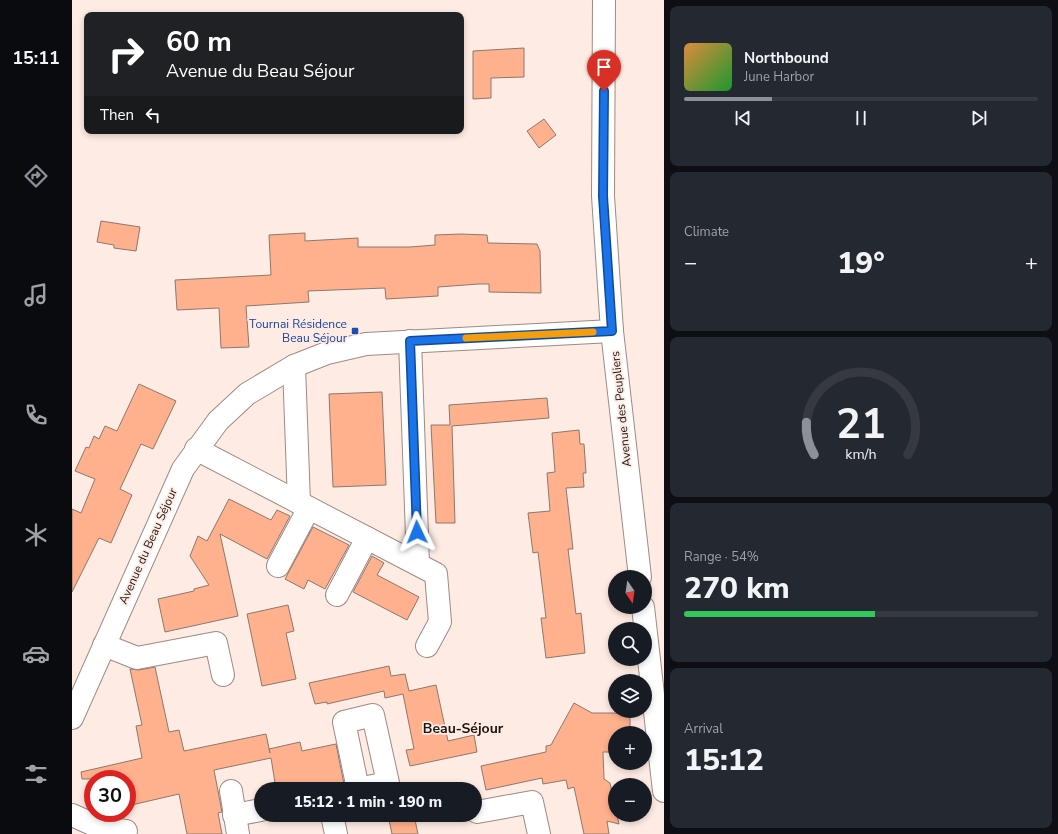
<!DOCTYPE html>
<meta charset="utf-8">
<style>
body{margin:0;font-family:"Nunito Sans",sans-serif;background:#242831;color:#f1f3f6;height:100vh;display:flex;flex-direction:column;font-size:15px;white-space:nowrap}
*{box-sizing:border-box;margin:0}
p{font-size:13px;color:#9ea1a6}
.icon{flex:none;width:22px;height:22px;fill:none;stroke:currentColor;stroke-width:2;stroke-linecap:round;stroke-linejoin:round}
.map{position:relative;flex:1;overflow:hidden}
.panel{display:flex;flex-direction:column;gap:6px;padding:6px;background:#0d0f14;width:394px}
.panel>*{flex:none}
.top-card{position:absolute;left:12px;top:12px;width:380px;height:122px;border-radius:8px;box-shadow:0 2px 6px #0003;background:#202124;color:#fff;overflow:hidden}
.needle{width:26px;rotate:167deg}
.controls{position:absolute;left:536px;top:570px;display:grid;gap:8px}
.controls a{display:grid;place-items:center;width:44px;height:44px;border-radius:50%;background:#171b24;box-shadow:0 2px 6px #0003;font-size:20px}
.speed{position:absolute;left:12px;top:770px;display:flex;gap:8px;font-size:20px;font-weight:700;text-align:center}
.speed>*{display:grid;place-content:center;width:52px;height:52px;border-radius:50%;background:#171b24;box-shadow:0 2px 6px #0003;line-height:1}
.speed .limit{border:6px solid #d22;background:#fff;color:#111}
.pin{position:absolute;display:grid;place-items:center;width:34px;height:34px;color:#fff;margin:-41px -17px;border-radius:50% 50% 50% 0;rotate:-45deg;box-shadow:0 0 4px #0007}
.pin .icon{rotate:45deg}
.me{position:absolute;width:44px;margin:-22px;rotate:358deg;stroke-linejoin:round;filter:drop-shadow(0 0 3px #0008)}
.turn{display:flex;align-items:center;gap:14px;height:84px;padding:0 16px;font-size:18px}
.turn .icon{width:52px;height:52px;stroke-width:2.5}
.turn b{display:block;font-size:28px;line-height:34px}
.then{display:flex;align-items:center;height:38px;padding:0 16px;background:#0003;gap:8px;font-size:15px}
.big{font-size:30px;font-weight:800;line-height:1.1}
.panel .widget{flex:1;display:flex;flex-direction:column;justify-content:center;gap:6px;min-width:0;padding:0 14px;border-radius:8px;background:#242831}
.panel .dial{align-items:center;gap:0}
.dial svg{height:104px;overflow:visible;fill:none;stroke:#363941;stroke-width:7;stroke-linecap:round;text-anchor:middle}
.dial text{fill:#f1f3f6;stroke:none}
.song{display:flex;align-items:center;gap:12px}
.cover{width:48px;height:48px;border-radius:6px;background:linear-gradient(135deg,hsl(30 70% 55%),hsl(130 70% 35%))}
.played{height:4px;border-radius:2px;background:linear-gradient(90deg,#8c9099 25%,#363941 25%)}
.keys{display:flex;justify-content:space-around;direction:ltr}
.heat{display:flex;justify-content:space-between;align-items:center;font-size:22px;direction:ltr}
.charge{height:6px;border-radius:3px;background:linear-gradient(90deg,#34c759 54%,#363941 0)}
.trip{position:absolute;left:182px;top:782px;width:228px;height:40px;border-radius:20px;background:#171b24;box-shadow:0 2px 6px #0003;font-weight:800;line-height:40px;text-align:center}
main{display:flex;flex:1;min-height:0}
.menu{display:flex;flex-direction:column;width:72px;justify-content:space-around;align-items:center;background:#090b0e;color:#9ea1a6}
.menu .icon{width:28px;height:28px}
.menu .selected{color:#8c9099}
.menu b{font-size:18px;color:#f1f3f6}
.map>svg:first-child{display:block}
</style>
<main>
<nav class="menu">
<b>15:11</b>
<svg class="icon selected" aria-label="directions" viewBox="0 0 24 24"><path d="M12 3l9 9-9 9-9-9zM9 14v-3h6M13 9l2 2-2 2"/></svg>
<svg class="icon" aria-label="music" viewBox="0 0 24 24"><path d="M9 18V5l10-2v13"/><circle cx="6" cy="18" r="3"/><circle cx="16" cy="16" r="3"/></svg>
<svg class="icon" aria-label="phone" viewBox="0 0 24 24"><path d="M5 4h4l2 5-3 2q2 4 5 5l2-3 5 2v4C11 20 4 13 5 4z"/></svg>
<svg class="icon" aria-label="climate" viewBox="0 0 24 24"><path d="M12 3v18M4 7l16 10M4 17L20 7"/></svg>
<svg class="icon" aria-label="car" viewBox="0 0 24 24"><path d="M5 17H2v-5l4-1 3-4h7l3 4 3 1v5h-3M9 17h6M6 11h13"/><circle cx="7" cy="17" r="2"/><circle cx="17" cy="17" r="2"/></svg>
<svg class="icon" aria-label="filters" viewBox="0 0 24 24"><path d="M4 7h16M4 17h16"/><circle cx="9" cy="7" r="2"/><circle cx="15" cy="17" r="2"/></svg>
</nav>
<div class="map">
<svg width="592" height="834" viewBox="0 0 592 834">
<rect width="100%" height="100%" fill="#feebe3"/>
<g fill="#ffb18e" stroke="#8c786e">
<polygon points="452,48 452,77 419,78 419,98 401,99 401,51"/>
<polygon points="472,119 484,135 467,148 455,131"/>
<polygon points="29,221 68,227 64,251 42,248 42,245 25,242"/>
<polygon points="233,233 233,241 286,238 286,247 338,247 363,245 363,235 389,234 415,235 416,243 465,244 468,251 469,293 417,292 417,284 407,284 366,287 366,296 314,299 313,288 236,291 237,302 174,306 177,347 149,348 147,308 105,310 103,280 199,275 197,235"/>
<polygon points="67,384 104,401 81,449 69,444 48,489 60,495 39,543 27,538 0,592 0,509 9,513 23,479 3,471 14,447 17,448 22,436 27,439 33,426 45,431"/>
<polygon points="310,392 314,485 261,487 257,394"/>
<polygon points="475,398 477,418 380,426 383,523 364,523 359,425 378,425 377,405"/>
<polygon points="507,430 508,444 512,444 514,473 511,473 512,487 494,488 501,549 496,549 504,614 509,613 513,653 474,658 469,618 474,618 466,552 461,553 456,513 478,511 475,473 483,472 480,433"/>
<polygon points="157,499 199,520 205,510 218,516 195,559 148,534 166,616 93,632 86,599 122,591 122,589 137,585 118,556 126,536 135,541"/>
<polygon points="241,527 277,545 253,589 236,580 232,589 213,579"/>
<polygon points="300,556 312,563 305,575 347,597 335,620 281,592"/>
<polygon points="216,605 222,631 214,633 224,679 190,686 175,614"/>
<polygon points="317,666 319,676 333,674 337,691 364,685 376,741 402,735 405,752 338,766 334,750 342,749 331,694 313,698 312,691 255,704 255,702 243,704 237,683"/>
<polygon points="83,667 97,732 107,730 112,751 194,734 198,753 197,749 228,742 230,751 264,744 273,789 204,789 199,758 142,770 150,812 146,813 150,834 115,834 107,794 55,806 55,779 10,779 9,772 70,758 64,726 70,725 58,669 67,670"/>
<polygon points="502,703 520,713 558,713 558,733 543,733 543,752 531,752 532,779 538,783 543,806 543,815 545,815 547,824 535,821 537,834 512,834 502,787 496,789 494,780 471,784 470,778 414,790 409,766 474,752 474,746 479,745"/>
<polygon points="316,815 342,815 346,834 320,834"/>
</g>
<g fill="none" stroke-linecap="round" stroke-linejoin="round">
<g stroke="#9f8a81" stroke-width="24">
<g id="street">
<polyline points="532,0 531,196 540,331 568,577"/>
<polyline points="338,341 346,564"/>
<polyline points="222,366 227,503"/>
<polyline points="124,449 364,574 368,622 355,646"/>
<polyline points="206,566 237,508"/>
<polyline points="265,595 295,538"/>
<polyline points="571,607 592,791"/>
<polyline points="32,645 65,658 144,643 151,675"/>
<polyline points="0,718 111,469 146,421 175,394 222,366 255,353 294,344 540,331"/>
<polyline points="285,789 316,783 301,715 272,722 286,789"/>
<polyline points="159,791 166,834"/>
<polyline points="405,812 460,802 467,834"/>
<polyline points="0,815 29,828 54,831"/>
<polyline points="162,815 189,810"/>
<polyline points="260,815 264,834"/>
</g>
</g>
<use href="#street" stroke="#fff" stroke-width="22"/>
</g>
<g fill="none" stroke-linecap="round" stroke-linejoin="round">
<g stroke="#114b97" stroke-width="10">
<polyline id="route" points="345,532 338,341 540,331 531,196 532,91"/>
</g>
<use href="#route" stroke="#1a73e8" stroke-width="7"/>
<polyline stroke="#f59e0b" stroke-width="7" points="394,338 521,332"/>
</g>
<rect fill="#1a4fb4" stroke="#feebe3" stroke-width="1.5" x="279" y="327" width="8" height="8" rx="2"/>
<g text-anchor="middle" stroke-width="3.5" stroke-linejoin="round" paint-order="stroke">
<g font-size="12" fill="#164399" stroke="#feebe3" text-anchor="end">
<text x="275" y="328">Tournai Résidence<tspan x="275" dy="14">Beau Séjour</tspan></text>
</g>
<g font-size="12" fill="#1c1410" stroke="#feebe3">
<text transform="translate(549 409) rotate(-96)" y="4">Avenue des Peupliers</text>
<text transform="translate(76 546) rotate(-66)" y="4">Avenue du Beau Séjour</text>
</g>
<g font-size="14" font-weight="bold" fill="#1c1410" stroke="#feebe3">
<text x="391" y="733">Beau-Séjour</text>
</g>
</g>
</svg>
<div class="controls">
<a><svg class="needle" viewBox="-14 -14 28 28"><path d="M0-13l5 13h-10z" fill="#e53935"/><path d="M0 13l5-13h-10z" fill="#9ea1a6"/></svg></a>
<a><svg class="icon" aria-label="search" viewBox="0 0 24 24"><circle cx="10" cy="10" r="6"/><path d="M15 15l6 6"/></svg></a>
<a><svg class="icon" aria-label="layers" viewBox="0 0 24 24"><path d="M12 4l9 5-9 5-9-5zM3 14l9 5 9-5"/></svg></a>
<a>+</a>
<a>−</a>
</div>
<div class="speed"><div class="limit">30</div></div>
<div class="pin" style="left:532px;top:91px;background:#d93025"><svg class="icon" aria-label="arrive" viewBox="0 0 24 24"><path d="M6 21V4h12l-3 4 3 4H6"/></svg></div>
<svg class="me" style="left:345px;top:532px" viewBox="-20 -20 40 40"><path d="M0-17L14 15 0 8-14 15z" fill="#1a73e8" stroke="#fff" stroke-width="4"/></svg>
<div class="trip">15:12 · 1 min · 190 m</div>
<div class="top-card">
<div class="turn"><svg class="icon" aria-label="right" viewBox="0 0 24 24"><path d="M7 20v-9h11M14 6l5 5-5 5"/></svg><div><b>60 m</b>Avenue du Beau Séjour</div></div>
<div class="then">Then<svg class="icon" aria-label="left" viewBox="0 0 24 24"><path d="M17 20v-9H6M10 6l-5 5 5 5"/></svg></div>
</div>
</div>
<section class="panel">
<div class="widget">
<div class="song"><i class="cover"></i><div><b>Northbound</b><p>June Harbor</p></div></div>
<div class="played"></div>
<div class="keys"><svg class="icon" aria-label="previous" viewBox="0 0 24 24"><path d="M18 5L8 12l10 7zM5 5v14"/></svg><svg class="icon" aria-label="pause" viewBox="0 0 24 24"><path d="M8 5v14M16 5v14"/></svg><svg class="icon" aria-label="next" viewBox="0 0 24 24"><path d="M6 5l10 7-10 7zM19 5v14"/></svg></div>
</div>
<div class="widget"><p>Climate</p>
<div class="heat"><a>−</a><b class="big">19°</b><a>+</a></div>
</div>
<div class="widget dial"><svg viewBox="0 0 100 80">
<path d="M14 69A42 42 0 1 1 86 69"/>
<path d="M14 69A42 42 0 0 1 8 44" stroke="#8c9099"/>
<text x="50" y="56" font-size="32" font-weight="700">21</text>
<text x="50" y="72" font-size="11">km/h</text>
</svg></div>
<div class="widget"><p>Range · 54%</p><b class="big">270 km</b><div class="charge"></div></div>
<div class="widget"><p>Arrival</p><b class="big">15:12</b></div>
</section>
</main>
